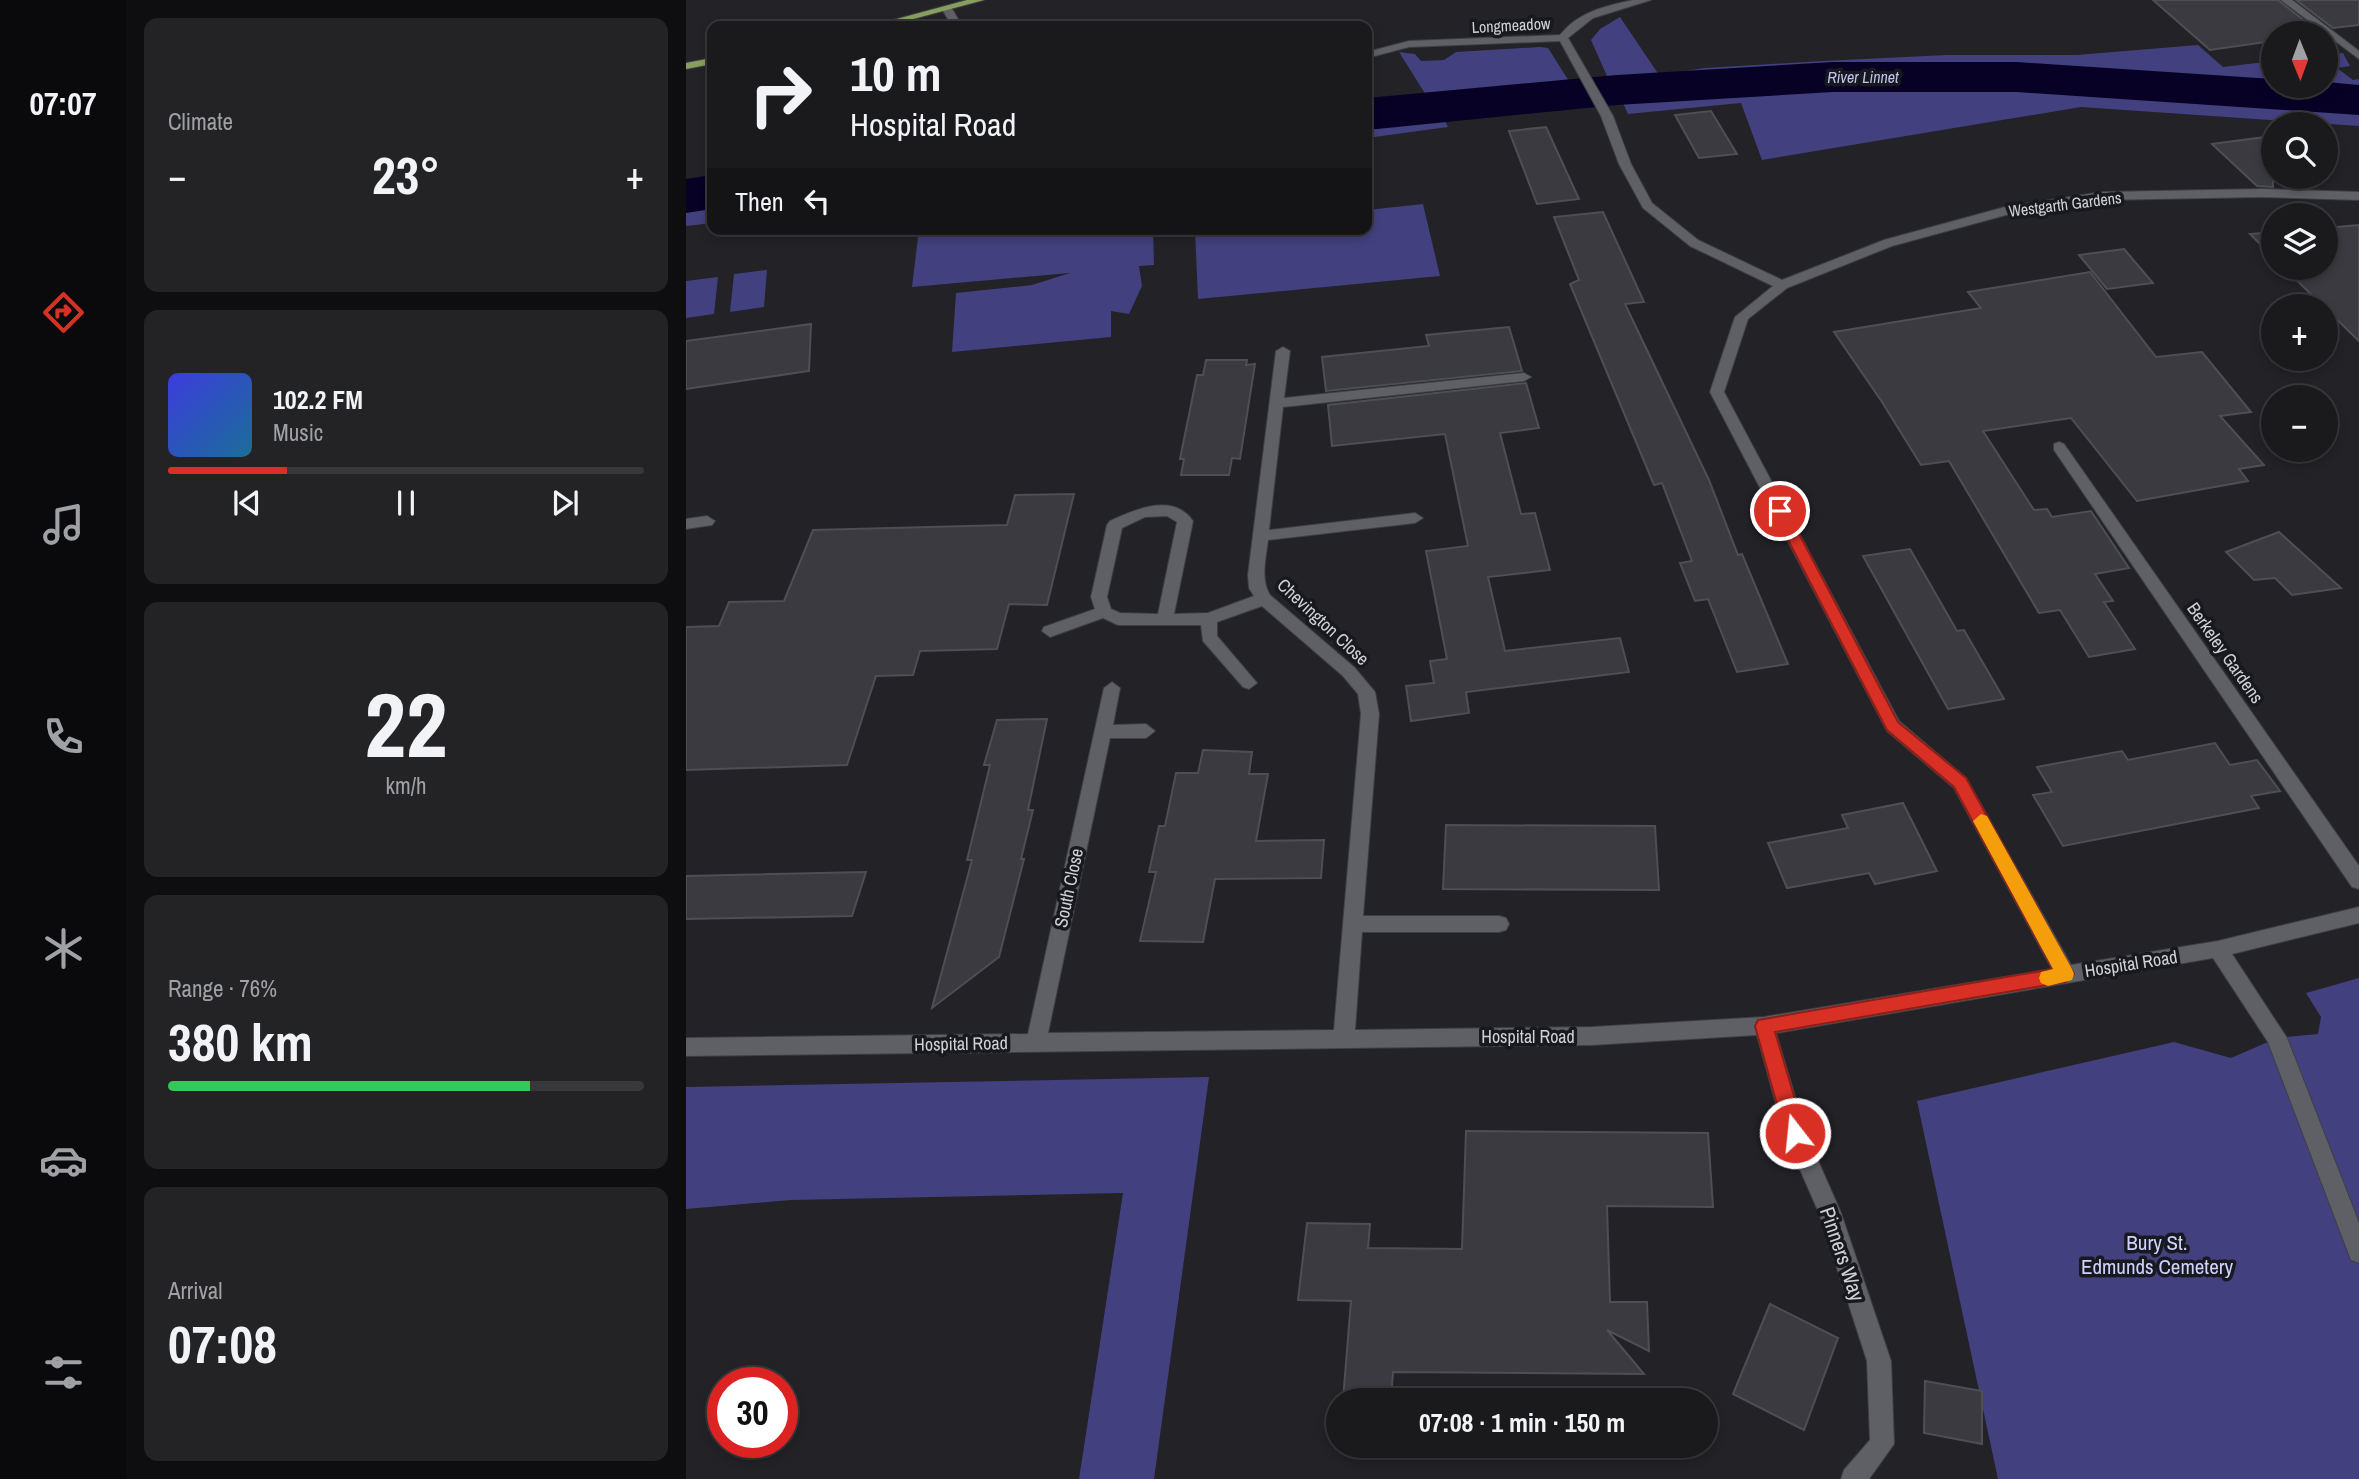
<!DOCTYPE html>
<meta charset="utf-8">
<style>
body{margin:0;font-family:"Archivo Narrow",sans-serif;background:#232326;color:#f1f3f6;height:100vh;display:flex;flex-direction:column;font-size:26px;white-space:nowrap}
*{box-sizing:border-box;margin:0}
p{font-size:23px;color:#9fa1a4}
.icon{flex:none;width:38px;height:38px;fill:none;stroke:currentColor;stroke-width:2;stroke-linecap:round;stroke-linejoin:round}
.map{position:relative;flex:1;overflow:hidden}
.details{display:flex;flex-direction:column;gap:18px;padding:18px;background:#0e0e10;width:560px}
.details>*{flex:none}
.banner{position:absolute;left:21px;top:21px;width:665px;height:214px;border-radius:14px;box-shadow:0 4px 10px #0003,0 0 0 2px #38383b;background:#1a1a1d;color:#f1f3f6;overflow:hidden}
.needle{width:46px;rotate:179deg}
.controls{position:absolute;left:1575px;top:21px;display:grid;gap:14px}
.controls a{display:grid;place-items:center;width:77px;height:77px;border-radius:50%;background:#1a1a1d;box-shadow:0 4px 10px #0003,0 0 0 2px #38383b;font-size:35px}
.speed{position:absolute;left:21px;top:1367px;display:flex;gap:14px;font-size:35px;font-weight:700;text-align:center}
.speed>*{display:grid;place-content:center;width:91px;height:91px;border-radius:50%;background:#1a1a1d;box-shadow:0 4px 10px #0003,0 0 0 2px #38383b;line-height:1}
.speed .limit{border:10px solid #d22;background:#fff;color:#111}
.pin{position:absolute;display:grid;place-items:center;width:60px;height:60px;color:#fff;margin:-30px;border:4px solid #fff;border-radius:50%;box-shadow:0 2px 7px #0007}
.me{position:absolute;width:77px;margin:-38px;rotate:344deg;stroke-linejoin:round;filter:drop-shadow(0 0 5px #0008)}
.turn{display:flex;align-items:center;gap:24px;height:147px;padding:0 28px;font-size:32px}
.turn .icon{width:91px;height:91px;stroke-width:2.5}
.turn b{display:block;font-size:49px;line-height:60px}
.then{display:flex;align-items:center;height:66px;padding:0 28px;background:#0003;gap:14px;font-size:26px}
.big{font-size:52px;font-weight:700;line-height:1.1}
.details .widget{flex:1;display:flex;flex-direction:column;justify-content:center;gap:10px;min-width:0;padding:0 24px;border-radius:14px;background:#232326}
.details .dial{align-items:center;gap:0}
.dial b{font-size:91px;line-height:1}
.song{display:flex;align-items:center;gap:21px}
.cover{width:84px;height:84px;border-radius:10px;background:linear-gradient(135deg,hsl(240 70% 55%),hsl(200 70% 35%))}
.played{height:7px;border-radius:4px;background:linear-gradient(90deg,#d93025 25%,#38383b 25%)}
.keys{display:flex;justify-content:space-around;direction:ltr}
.heat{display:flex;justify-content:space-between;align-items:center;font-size:38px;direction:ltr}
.charge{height:10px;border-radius:5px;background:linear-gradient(90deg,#34c759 76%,#38383b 0)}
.trip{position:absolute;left:640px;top:1388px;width:392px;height:70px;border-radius:35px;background:#1a1a1d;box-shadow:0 4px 10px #0003,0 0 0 2px #38383b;font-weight:700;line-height:70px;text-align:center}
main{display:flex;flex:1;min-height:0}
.dock{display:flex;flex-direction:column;width:126px;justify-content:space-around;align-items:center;background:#0a0a0c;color:#9fa1a4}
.dock .icon{width:49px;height:49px}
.dock .selected{color:#d93025}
.dock b{font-size:32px;color:#f1f3f6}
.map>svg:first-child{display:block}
</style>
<main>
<nav class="dock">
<b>07:07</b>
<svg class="icon selected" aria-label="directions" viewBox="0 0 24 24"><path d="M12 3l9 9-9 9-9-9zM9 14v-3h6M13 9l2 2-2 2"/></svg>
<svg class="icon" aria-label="music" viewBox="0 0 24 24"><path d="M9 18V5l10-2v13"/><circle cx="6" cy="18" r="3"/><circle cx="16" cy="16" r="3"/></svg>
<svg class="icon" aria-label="phone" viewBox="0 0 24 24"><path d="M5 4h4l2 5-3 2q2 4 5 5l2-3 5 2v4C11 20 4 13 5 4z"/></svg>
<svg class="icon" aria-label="climate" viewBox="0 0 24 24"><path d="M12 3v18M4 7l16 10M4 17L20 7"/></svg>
<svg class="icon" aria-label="car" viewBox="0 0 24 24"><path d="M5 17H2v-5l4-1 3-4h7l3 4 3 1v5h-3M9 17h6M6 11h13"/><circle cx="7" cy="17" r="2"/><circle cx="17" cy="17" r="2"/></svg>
<svg class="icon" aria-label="filters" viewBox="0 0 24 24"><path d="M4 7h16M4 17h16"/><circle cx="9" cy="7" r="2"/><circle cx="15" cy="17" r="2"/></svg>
</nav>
<section class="details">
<div class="widget"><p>Climate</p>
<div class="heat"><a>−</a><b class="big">23°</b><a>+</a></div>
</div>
<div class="widget">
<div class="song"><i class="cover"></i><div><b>102.2 FM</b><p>Music</p></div></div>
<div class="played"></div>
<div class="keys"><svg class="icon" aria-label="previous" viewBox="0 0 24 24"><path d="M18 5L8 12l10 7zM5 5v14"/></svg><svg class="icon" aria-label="pause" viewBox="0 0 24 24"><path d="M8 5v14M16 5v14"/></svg><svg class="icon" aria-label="next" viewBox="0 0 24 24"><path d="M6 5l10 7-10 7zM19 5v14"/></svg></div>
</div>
<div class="widget dial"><b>22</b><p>km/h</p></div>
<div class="widget"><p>Range · 76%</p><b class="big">380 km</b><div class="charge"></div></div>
<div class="widget"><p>Arrival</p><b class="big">07:08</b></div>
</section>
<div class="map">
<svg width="1673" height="1479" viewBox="0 0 1673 1479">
<rect width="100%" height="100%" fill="#222227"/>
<g fill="#42407e">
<polygon points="934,17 973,75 1019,68 1137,61 1261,55 1391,55 1512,45 1537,67 1587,61 1587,86 1640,86 1640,55 1657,53 1664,66 1651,68 1667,80 1673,79 1673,97 1340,73 1116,74 925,85 905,40 914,29"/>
<polygon points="854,47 862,48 888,89 745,103 713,52 729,54 735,61 758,60 770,52"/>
<polygon points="1374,80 1673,101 1673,126 1395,107 1076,160 1055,103 942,114 931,90 1010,84"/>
<polygon points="752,107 762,127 681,138 681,115"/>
<polygon points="26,193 26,223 0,226 0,197"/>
<polygon points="737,204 754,276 512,299 509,229 681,229 681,210"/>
<polygon points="233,229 467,229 468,265 453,266 456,286 443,314 425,311 425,337 266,352 270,293 346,285 384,273 226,287"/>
<polygon points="81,270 78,307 44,312 48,274"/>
<polygon points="32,277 28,314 0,318 0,281"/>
<polygon points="1673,978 1673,1479 1312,1479 1231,1101 1488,1042 1545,1058 1591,1038 1632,1034 1635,1017 1620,993"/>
<polygon points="523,1077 468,1479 393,1479 437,1193 105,1200 0,1209 0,1087"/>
</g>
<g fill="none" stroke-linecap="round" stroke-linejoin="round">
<g fill="#070126" fill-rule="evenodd">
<polygon points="1147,62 1331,62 1587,79 1587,86 1640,86 1640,82 1673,85 1673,115 1331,92 1147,92 931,105 681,130 681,98 931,75"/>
<polygon points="26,175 26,209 0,213 0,179"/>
</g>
</g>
<g fill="#3a3a40" stroke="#4e4e55" stroke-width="2">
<polygon points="1467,0 1592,0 1630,30 1587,33 1587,41 1524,50"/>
<polygon points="1610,0 1673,0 1673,25 1647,28"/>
<polygon points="1025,111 1051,154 1013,158 989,115"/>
<polygon points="860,127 893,199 851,204 823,131"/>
<polygon points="1587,136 1587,187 1571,186 1526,144"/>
<polygon points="917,212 958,302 939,304 1023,480 1052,555 1056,554 1102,664 1051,672 1022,599 1009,601 994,563 1006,561 976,483 968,485 884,284 893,280 868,217"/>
<polygon points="1673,225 1673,341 1598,268 1640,268 1640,228"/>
<polygon points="1587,232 1587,257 1564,234"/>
<polygon points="1438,249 1467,283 1421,289 1393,255"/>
<polygon points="1404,272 1470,357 1516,352 1565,412 1534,416 1578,465 1553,469 1562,481 1451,501 1385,418 1297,431 1348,510 1361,509 1366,517 1405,511 1443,568 1409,574 1427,601 1418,602 1449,649 1403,657 1374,610 1353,613 1263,461 1235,465 1196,402 1148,332 1295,308 1282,292"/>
<polygon points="125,324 123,371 0,389 0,341"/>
<polygon points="823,327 836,371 640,391 636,357 743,346 740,335"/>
<polygon points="520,360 561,360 560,365 569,364 554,459 546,458 543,475 495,475 498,459 494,459 511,375 517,375"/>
<polygon points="840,383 853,428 814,433 835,514 849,513 864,570 802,577 819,651 934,638 943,672 780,692 783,713 725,721 720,686 748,683 744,661 761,659 740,551 782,546 759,434 646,446 642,405"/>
<polygon points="388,494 361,605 323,604 311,649 234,651 227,675 190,676 161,765 0,770 0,627 33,626 43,602 98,601 127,530 321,525 329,495"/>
<polygon points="1593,532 1655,588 1606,595 1589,578 1568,580 1540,552"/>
<polygon points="1224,549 1271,631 1278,630 1318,699 1262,709 1177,556"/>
<polygon points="361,719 342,810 347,810 335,859 338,859 313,957 246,1008 286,860 281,860 304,765 298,765 311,720"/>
<polygon points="1529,743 1544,765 1571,760 1594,791 1565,796 1573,808 1377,846 1347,795 1366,792 1351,767 1436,751 1442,760"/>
<polygon points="517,750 566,752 563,774 582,774 570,841 638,840 635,878 529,879 517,942 454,941 470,872 463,872 473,826 479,826 490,773 512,773"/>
<polygon points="1217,803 1251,871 1189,884 1183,873 1101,888 1082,843 1162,828 1156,815"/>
<polygon points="760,825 969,826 973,890 757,889"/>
<polygon points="180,872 166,916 0,919 0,876"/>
<polygon points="780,1131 1022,1133 1027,1207 921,1206 924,1302 961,1302 963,1351 921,1330 958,1374 707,1372 705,1400 657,1400 665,1301 612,1300 621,1223 684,1224 682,1248 776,1249"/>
<polygon points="1084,1304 1152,1338 1118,1430 1047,1394"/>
<polygon points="1239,1381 1296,1391 1296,1444 1238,1433"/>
</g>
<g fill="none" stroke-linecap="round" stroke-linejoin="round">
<g stroke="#3e3f43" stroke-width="2">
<g id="minor">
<path d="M 947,0 L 965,0 L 907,18 L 882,38 L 927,116 L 945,164 L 966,203 L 1012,240 L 1096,280 L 1198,240 L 1319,207 L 1416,192 L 1576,189 L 1673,192 L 1673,200 L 1576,197 L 1416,200 L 1320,215 L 1206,246 L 1101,288 L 1062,319 L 1038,392 L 1213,721 L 1280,778 L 1385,965 L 1532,941 L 1673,907 L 1673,923 L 1546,954 L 1601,1038 L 1673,1223 L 1673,1263 L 1665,1260 L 1662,1252 L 1582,1042 L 1527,958 L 1090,1033 L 1120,1133 L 1155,1213 L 1205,1361 L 1208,1444 L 1183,1479 L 1155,1479 L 1158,1470 L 1184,1440 L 1181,1361 L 1133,1213 L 1098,1133 L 1071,1035 L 906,1045 L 0,1056 L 0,1038 L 342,1034 L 418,688 L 426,682 L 434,688 L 427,725 L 460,724 L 469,731 L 460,738 L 424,738 L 362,1033 L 648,1030 L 675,714 L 672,694 L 657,676 L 576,606 L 531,622 L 531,636 L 571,683 L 563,689 L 557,687 L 517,641 L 515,625 L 432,625 L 417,618 L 364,637 L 356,631 L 358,627 L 409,609 L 405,597 L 421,525 L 424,521 C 448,510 487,492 507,521 L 488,614 L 522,613 L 568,596 L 563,588 L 562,575 L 590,351 L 597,347 L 604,351 L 598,398 L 838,373 L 845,377 L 838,381 L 597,407 L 583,530 L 729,513 L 737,518 L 729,523 L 582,540 C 580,558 574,579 584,595 L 669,668 L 689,692 L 693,714 L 677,916 L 813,916 L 820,918 L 823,924 L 820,930 L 813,932 L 676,932 L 669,1030 L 906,1027 L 1078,1017 L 1366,969 L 1268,788 L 1201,731 L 1024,392 L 1049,317 L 1087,286 L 1004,246 L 957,208 L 933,164 L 915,116 L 874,41 L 723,47 L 681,58 L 681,52 L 723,41 L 874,35 C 892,12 919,6 947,0 ZM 481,516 L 491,522 L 472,614 L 434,613 L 425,609 L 421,597 L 436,528 L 459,517 Z"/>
<polygon points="1595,0 1606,0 1673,51 1673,59"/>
<polygon points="257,7 265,7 276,26 266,26 256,9"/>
<polygon points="1373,442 1378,444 1673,866 1673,889 1666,887 1368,450 1368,444"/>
<polygon points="21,516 29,521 26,525 0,529 0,519"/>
</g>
</g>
<g stroke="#3e3f43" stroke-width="2">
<g id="major">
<polygon points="281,0 298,0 201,26 185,26"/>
<polygon points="26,58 26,64 0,69 0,63"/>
</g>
</g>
<use href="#minor" fill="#5f5f66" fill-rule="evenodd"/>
<use href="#major" fill="#879f5c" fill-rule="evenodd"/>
</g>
<polygon fill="#d93025" stroke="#8d1f18" stroke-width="2" points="1094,507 1101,511 1212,722 1280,778 1388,974 1379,982 1089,1032 1119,1133 1116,1139 1109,1142 1102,1139 1099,1133 1069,1026 1072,1020 1367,969 1268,787 1201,730 1087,511"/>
<polygon fill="#f59e0b" points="1295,814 1301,816 1386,969 1388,974 1386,980 1362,986 1355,983 1353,978 1355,972 1367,969 1287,821"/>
<g text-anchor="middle" stroke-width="7" stroke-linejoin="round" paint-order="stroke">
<g font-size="16" fill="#d0d1d4" stroke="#18191e">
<text transform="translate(825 25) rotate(-3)" y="6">Longmeadow</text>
<text transform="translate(1379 204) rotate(-7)" y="6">Westgarth Gardens</text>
</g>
<g font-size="16" font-style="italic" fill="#bfc2ef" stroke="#18191e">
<text x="1177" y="83">River Linnet</text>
</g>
<g font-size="18" fill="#d0d1d4" stroke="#18191e">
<text transform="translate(637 622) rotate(43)" y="6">Chevington Close</text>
<text transform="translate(1539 653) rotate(55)" y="6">Berkeley Gardens</text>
<text transform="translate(383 888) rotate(-78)" y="6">South Close</text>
<text transform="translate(1445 964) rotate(-9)" y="6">Hospital Road</text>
<text x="842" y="1043">Hospital Road</text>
<text transform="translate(275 1044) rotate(-1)" y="6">Hospital Road</text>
</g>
<g font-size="21" fill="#cfd1ff" stroke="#18191e">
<text x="1471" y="1250">Bury St.<tspan x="1471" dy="24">Edmunds Cemetery</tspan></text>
</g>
<g font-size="21" fill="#d0d1d4" stroke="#18191e">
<text transform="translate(1156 1254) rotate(71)" y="7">Pinners Way</text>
</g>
</g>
</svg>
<div class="controls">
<a><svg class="needle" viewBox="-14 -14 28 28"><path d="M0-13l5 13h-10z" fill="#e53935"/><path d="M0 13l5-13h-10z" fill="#9fa1a4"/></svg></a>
<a><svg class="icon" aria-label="search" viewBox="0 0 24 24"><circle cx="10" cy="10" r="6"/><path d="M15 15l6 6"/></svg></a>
<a><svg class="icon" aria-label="layers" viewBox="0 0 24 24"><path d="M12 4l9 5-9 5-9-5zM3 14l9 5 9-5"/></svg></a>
<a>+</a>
<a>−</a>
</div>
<div class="speed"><div class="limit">30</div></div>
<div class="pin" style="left:1094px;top:511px;background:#d93025"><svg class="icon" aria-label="arrive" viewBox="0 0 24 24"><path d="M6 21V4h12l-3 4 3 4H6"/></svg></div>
<svg class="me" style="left:1109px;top:1133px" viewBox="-20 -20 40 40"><circle r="17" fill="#d93025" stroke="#fff" stroke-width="3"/><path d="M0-11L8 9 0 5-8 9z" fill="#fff"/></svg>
<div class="trip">07:08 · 1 min · 150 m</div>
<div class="banner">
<div class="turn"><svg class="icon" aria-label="right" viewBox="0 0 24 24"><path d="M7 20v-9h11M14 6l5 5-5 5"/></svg><div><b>10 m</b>Hospital Road</div></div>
<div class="then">Then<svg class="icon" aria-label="left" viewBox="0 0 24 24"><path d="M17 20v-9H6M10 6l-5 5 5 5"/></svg></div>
</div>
</div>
</main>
